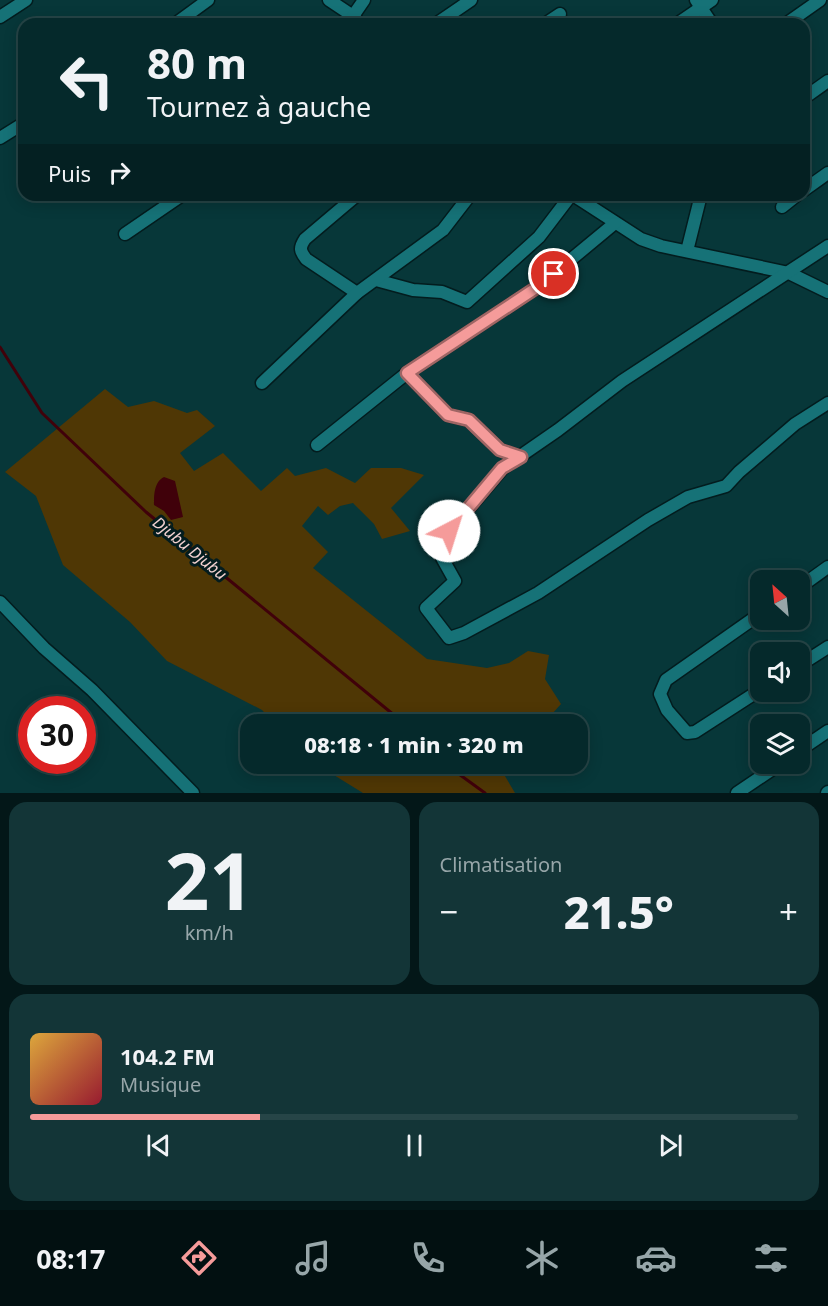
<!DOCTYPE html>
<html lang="fr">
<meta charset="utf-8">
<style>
body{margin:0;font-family:"Noto Sans",sans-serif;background:#133537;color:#f1f3f6;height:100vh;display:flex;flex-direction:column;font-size:22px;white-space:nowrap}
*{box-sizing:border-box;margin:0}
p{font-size:20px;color:#97a6a9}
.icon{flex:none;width:33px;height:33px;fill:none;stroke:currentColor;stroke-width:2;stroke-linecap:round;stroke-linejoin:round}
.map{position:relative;height:793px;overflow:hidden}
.drawer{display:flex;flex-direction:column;gap:9px;padding:9px;background:#031718;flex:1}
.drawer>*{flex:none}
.guide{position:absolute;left:18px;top:18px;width:792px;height:183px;border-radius:18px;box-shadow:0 3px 15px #0003,0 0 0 2px #264547;background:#05292b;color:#f1f3f6;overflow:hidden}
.needle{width:39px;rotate:333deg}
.controls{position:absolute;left:750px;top:570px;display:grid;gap:12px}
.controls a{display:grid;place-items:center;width:60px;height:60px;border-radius:12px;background:#05292b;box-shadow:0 3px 15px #0003,0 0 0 2px #264547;font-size:30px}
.speed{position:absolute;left:18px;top:696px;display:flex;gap:12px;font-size:30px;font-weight:700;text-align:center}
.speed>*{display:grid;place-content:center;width:78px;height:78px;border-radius:50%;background:#05292b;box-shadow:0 3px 15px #0003,0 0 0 2px #264547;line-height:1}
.speed .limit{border:9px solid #d22;background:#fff;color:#111}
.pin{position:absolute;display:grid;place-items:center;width:51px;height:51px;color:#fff;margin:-26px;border:3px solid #fff;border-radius:50%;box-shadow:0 2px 6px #0007}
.me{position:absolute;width:66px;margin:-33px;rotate:40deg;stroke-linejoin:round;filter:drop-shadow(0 0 4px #0008)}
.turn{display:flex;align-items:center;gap:21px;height:126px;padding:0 30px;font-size:27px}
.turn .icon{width:78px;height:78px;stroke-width:2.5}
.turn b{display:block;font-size:42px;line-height:51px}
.then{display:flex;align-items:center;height:57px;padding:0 30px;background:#0003;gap:12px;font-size:22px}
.big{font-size:45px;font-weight:800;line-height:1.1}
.drawer .card{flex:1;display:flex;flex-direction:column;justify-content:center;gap:9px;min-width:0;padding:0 21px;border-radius:18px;background:#133537}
.drawer .dial{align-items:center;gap:0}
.dial b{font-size:78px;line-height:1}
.song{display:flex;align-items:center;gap:18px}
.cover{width:72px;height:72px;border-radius:9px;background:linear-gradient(135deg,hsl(40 70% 55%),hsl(350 70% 35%))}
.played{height:6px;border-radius:3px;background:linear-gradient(90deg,#f59b9a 30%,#264547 30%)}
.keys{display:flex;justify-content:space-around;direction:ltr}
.heat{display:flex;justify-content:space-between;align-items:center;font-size:33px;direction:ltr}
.drawer .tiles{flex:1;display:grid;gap:9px;grid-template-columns:1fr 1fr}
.card:last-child{grid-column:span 2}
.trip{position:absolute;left:240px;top:714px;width:348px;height:60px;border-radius:18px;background:#05292b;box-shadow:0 3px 15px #0003,0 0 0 2px #264547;font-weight:800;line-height:60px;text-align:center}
.menu{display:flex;height:96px;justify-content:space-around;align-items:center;background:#021011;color:#97a6a9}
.menu .icon{width:42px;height:42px}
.menu .on{color:#f59b9a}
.menu b{font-size:27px;color:#f1f3f6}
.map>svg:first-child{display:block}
</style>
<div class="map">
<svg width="828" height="793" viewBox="0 0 828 793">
<rect width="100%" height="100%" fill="#073739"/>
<g fill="#4f3705">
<polygon points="105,389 128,407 154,401 187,413 197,410 215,426 180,453 194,471 223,453 261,491 287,468 295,476 326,468 355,483 371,468 401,468 424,475 391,508 410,531 382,539 374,524 353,503 340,506 328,515 318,506 302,526 328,552 313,568 427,659 487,668 509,663 528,651 549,655 545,679 561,704 543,724 276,724 262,710 167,661 130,622 63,565 36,496 5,472"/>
<polygon points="316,764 508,764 502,771 515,793 363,793"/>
</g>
<path fill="#40010a" d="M 164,477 L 175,481 L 183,517 L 171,520 L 164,511 L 154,505 C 154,495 154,482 164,477 Z"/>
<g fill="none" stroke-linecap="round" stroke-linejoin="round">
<g stroke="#40010a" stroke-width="3">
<polyline points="0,347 42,413 146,512 405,724"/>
<polyline points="445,764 485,793"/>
</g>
<g stroke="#031c1e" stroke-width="15">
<g id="minor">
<polyline points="329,0 353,16 360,24"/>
<polyline points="696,0 712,24"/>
<polyline points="353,16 364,0"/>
<polyline points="0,17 26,0"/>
<polyline points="175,24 208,0"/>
<polyline points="436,24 471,0"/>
<polyline points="545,24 560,14"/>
<polyline points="677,24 712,0"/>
<polyline points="786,24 820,0"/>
<polyline points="804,98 828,81"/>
<polyline points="0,138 24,123"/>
<polyline points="804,190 828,173"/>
<polyline points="573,195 641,239 661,246 789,273 828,292"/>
<polyline points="782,207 797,195"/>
<polyline points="125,234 182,195"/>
<polyline points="828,246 622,381 558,430 503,468 436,547 455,581 426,608 449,638 464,633 538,593 648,520 688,497 726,486 739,472 795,424 828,403"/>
<polyline points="687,251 701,195"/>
<polyline points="376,280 413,290 442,292 467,302 539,237 571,195"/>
<path d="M 357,293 L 306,259 C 300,251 299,248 305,239 L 357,195"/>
<polyline points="407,373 448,415 469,420 500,450 521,457"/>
<polyline points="262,383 357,293 443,230 470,195"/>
<polyline points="317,445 407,373 539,286 615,223"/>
<polyline points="800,587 828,567"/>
<polyline points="0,602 44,648 92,690 193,793"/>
<polyline points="760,614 666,680 660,694 667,710 687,733 695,732 760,690"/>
<polyline points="800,665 828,647"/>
<polyline points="800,750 828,731"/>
<polyline points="737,793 780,764"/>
<polyline points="827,793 828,792"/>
</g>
</g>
<use href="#minor" stroke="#167277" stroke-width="12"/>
</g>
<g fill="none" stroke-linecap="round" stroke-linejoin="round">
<g stroke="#9f6564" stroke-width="15">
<polyline id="route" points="449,531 502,468 521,457 500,450 469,420 448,415 407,373 539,286 554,274"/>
</g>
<use href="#route" stroke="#f59b9a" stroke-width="10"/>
</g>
<g text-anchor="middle" stroke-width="6" stroke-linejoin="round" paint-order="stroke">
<g font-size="16" font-style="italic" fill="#f3d2d1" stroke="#031c1e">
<text transform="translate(190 548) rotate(39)" y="6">Djubu Djubu</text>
</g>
</g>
</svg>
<div class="controls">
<a><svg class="needle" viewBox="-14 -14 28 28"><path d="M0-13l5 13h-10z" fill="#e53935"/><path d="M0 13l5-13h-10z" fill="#97a6a9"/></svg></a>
<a><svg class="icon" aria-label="sound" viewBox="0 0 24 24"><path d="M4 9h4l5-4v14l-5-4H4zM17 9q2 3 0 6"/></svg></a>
<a><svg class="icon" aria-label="layers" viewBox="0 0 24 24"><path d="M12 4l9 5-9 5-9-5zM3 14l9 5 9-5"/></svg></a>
</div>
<div class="speed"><div class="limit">30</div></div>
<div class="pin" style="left:554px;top:274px;background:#d93025"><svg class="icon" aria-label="arrive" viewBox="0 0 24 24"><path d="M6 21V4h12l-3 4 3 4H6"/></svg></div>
<svg class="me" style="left:449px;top:531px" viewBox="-20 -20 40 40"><circle r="19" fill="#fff"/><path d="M0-13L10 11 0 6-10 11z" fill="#f59b9a"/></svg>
<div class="trip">08:18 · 1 min · 320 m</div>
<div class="guide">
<div class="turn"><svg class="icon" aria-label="left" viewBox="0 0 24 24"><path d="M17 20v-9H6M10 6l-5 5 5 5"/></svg><div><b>80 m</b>Tournez à gauche</div></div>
<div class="then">Puis<svg class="icon" aria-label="right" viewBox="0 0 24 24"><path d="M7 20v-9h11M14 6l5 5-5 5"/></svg></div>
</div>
</div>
<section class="drawer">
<div class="tiles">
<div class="card dial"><b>21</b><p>km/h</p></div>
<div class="card"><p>Climatisation</p>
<div class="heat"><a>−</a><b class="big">21.5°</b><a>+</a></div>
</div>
<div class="card">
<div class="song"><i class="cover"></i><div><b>104.2 FM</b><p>Musique</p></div></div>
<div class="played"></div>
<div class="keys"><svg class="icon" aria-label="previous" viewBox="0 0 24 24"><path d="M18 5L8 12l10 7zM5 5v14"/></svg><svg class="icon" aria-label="pause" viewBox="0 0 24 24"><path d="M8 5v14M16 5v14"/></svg><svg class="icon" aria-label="next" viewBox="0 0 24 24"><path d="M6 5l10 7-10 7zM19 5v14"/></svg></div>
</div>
</div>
</section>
<nav class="menu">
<b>08:17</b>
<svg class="icon on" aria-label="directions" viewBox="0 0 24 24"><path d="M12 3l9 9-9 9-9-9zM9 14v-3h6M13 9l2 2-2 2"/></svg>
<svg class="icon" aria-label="music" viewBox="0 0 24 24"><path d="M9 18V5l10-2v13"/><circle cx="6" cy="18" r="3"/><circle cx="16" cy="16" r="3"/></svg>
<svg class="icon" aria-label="phone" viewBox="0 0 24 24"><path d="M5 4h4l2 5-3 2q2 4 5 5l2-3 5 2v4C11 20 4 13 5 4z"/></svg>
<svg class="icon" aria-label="climate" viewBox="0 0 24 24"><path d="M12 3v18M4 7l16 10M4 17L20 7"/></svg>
<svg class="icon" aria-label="car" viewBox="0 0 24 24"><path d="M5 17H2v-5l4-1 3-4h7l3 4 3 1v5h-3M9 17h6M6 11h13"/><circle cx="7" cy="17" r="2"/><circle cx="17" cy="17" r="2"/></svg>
<svg class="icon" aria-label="filters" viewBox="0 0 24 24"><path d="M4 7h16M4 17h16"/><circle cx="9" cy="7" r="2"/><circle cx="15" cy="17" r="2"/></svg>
</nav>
